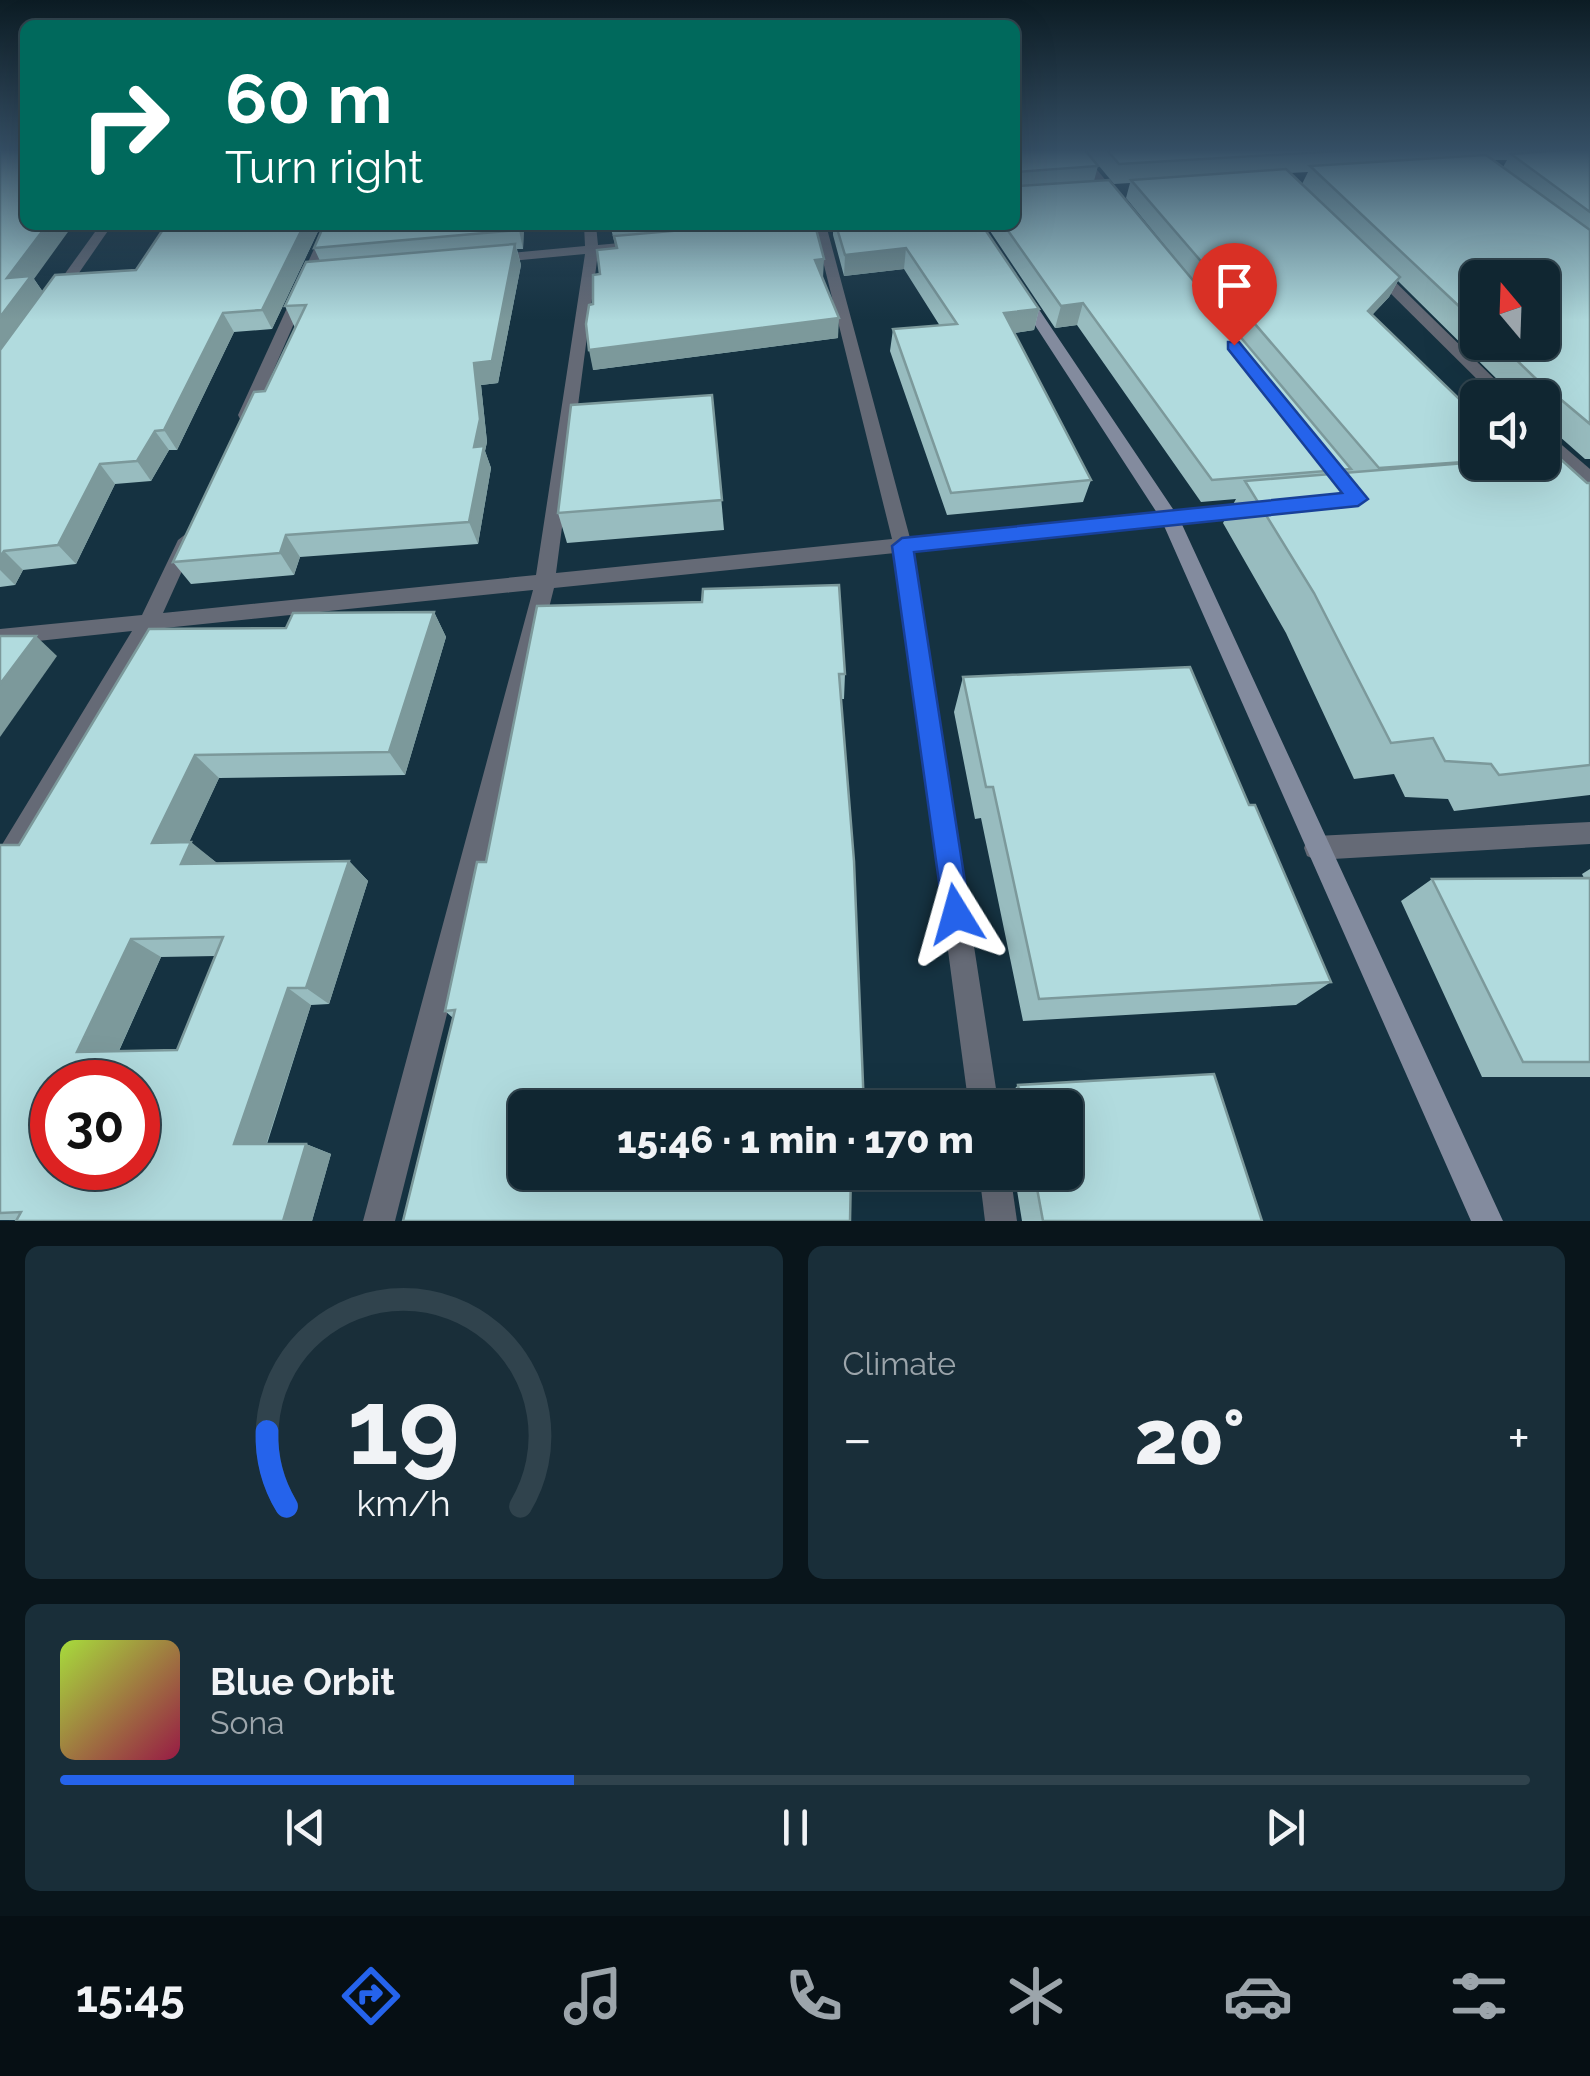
<!DOCTYPE html>
<meta charset="utf-8">
<style>
body{margin:0;font-family:Raleway,sans-serif;background:#192e39;color:#f1f3f6;height:100vh;display:flex;flex-direction:column;font-size:38px;white-space:nowrap}
*{box-sizing:border-box;margin:0}
p{font-size:32px;color:#9ca5ab}
.icon{flex:none;width:55px;height:55px;fill:none;stroke:currentColor;stroke-width:2;stroke-linecap:round;stroke-linejoin:round}
.map{position:relative;height:1221px;overflow:hidden}
.panel{display:flex;flex-direction:column;gap:25px;padding:25px;background:#09151b;flex:1}
.panel>*{flex:none}
.guide{position:absolute;left:20px;top:20px;width:1000px;height:210px;border-radius:15px;box-shadow:0 10px 40px #0002,0 0 0 2px #30434d;background:#00695c;color:#fff;overflow:hidden}
.needle{width:65px;rotate:341deg}
.fabs{position:absolute;left:1460px;top:260px;display:grid;gap:20px}
.fabs a{display:grid;place-items:center;width:100px;height:100px;border-radius:15px;background:#102631;box-shadow:0 10px 40px #0002,0 0 0 2px #30434d;font-size:50px}
.speed{position:absolute;left:30px;top:1060px;display:flex;gap:20px;font-size:50px;font-weight:700;text-align:center}
.speed>*{display:grid;place-content:center;width:130px;height:130px;border-radius:50%;background:#102631;box-shadow:0 10px 40px #0002,0 0 0 2px #30434d;line-height:1}
.speed .limit{border:15px solid #d22;background:#fff;color:#111}
.pin{position:absolute;display:grid;place-items:center;width:85px;height:85px;color:#fff;margin:-102px -42px;border-radius:50% 50% 50% 0;rotate:-45deg;box-shadow:0 0 10px #0007}
.pin .icon{rotate:45deg}
.me{position:absolute;width:110px;margin:-55px;rotate:352deg;stroke-linejoin:round;filter:drop-shadow(0 0 8px #0008)}
.turn{display:flex;align-items:center;gap:35px;height:210px;padding:0 40px;font-size:45px}
.turn .icon{width:130px;height:130px;stroke-width:2.5}
.turn b{display:block;font-size:70px;line-height:85px}
.big{font-size:75px;font-weight:800;line-height:1.1}
.panel .widget{flex:1;display:flex;flex-direction:column;justify-content:center;gap:15px;min-width:0;padding:0 35px;border-radius:15px;background:#192e39}
.panel .dial{align-items:center;gap:0}
.dial svg{height:260px;overflow:visible;fill:none;stroke:#30434d;stroke-width:7;stroke-linecap:round;text-anchor:middle}
.dial text{fill:#f1f3f6;stroke:none}
.song{display:flex;align-items:center;gap:30px}
.cover{width:120px;height:120px;border-radius:15px;background:linear-gradient(135deg,hsl(80 70% 55%),hsl(340 70% 35%))}
.played{height:10px;border-radius:5px;background:linear-gradient(90deg,#2563eb 35%,#30434d 35%)}
.keys{display:flex;justify-content:space-around;direction:ltr}
.heat{display:flex;justify-content:space-between;align-items:center;font-size:55px;direction:ltr}
.panel .tiles{flex:1;display:grid;gap:25px;grid-template-columns:1fr 1fr}
.widget:last-child{grid-column:span 2}
.trip{position:absolute;left:508px;top:1090px;width:575px;height:100px;border-radius:15px;background:#102631;box-shadow:0 10px 40px #0002,0 0 0 2px #30434d;font-weight:800;line-height:100px;text-align:center}
.dock{display:flex;height:160px;justify-content:space-around;align-items:center;background:#060f14;color:#9ca5ab}
.dock .icon{width:70px;height:70px}
.dock .selected{color:#2563eb}
.dock b{font-size:45px;color:#f1f3f6}
.map>svg:first-child{display:block}
</style>
<div class="map">
<svg width="1590" height="1221" viewBox="0 0 1590 1221">
<rect width="100%" height="100%" fill="#153241"/>
<g fill="none" stroke-linecap="round" stroke-linejoin="round">
<g fill="#656a76" fill-rule="evenodd">
<polygon points="1069,149 1080,149 1121,199 1121,205 1113,205"/>
<polygon points="100,225 112,225 63,296 53,296 51,293"/>
<polygon points="325,225 337,225 254,415 246,420 240,419 238,415"/>
<polygon points="584,225 596,225 598,245 642,241 648,245 642,249 598,253 556,573 892,539 814,225 826,225 910,538 1257,503 1266,509 1257,515 913,551 999,1108 969,1108 895,553 554,588 395,1221 363,1221 533,590 155,629 9,880 0,883 0,848 132,631 0,645 0,629 142,615 178,540 187,533 196,540 163,613 536,575 585,254 491,263 484,259 491,255 585,246"/>
<polygon points="1370,267 1380,267 1514,398 1496,398 1370,273"/>
<polygon points="1542,428 1590,469 1590,485 1584,483 1542,443"/>
<polygon points="1590,822 1590,844 1316,860 1307,856 1304,848 1307,840 1316,836"/>
<polygon points="979,1172 1010,1172 1017,1221 985,1221"/>
</g>
<polygon fill="#838b9e" fill-rule="evenodd" points="1023,292 1030,296 1179,518 1503,1221 1471,1221 1161,519 1016,296"/>
</g>
<g fill="#98bcbf" fill-rule="evenodd">
<polygon points="0,149 34,279 43,292 136,270 166,225 321,225 272,329 234,332 177,450 169,450 151,481 115,484 76,564 23,570 15,585 0,587"/>
<path d="M 1015,149 L 1098,166 L 1094,181 L 1202,291 L 1126,198 L 1130,183 L 1114,184 L 1085,149 L 1590,149 L 1590,459 L 1585,459 L 1542,421 L 1542,398 L 1516,398 L 1398,281 L 1389,297 L 1372,315 L 1478,462 L 1590,483 L 1590,795 L 1454,811 L 1448,799 L 1405,797 L 1394,774 L 1354,779 L 1286,633 L 1223,523 L 1236,499 L 1201,502 L 1077,325 L 1055,328 L 986,225 L 1015,225 ZM 1494,160 L 1507,160 L 1503,167 ZM 1308,172 L 1302,184 L 1290,173 ZM 1478,278 L 1542,342 L 1478,342 Z"/>
<polygon points="524,225 523,249 517,249 521,265 498,383 481,385 487,442 485,451 491,468 478,544 300,557 294,575 191,584 173,562 265,391 295,328 285,306 320,261 314,248"/>
<polygon points="610,225 815,225 823,278 838,338 593,370 593,304 600,274 616,248"/>
<polygon points="833,225 982,225 1039,309 1034,330 1014,333 1091,480 1083,502 947,515 890,351 893,329 940,326 904,269 844,276 833,235"/>
<polygon points="712,395 724,530 567,543 558,513"/>
<polygon points="537,606 845,674 844,699 841,699 525,1108 453,1018 445,1011 486,862"/>
<path d="M 434,612 L 446,637 L 405,775 L 219,778 L 189,842 L 217,863 L 349,861 L 368,881 L 329,1004 L 311,1005 L 267,1144 L 306,1144 L 331,1154 L 312,1221 L 0,1220 L 0,845 L 19,845 L 286,628 ZM 216,956 L 177,1050 L 119,1051 L 161,957 Z"/>
<polygon points="963,677 1249,805 1331,982 1296,1005 1023,1021 981,818 975,819 954,712"/>
<polygon points="1590,869 1590,1077 1482,1077 1401,901 1432,879 1584,878 1582,874"/>
<polygon points="1214,1074 1262,1221 1022,1221 1014,1172 1065,1172 1065,1108 1003,1108 1002,1103 1018,1085"/>
</g>
<g fill="#7c999b">
<polygon points="47,225 73,225 34,279 45,295 0,358 0,318 7,278"/>
<polygon points="304,225 321,225 272,329 262,310"/>
<polygon points="519,225 524,225 523,249 519,230"/>
<polygon points="515,244 521,265 498,383 481,385 487,442 485,451 491,468 478,544 469,522 474,447 474,363"/>
<polygon points="906,248 904,269 844,276 845,255"/>
<polygon points="824,259 823,278 815,260"/>
<polygon points="1400,277 1389,297 1357,331 1368,311"/>
<polygon points="1083,303 1077,325 1055,328 1061,306"/>
<polygon points="1039,309 1034,330 1000,335 1004,313"/>
<polygon points="223,313 234,332 177,450 164,430"/>
<polygon points="839,318 838,338 593,370 589,350"/>
<polygon points="155,431 169,450 151,481 137,461"/>
<polygon points="100,464 115,484 76,564 58,545"/>
<polygon points="286,535 300,557 294,575 280,553"/>
<polygon points="4,551 23,570 15,585 0,570 0,557"/>
<polygon points="434,612 446,637 405,775 389,752"/>
<polygon points="36,636 57,656 0,737 0,684"/>
<polygon points="195,755 219,778 179,864 152,843"/>
<polygon points="191,842 217,863 181,864"/>
<polygon points="349,861 368,881 329,1004 306,988"/>
<polygon points="131,939 161,957 112,1066 77,1052"/>
<polygon points="288,988 311,1005 263,1154 234,1144"/>
<polygon points="306,1144 331,1154 312,1221 283,1221"/>
</g>
<g fill="#b1dbde" stroke="#7c999b" stroke-width="2.5" fill-rule="evenodd">
<polygon points="0,149 25,149 25,225 47,225 7,278 31,276 0,317"/>
<polygon points="1015,149 1084,149 1098,166 1016,172 1015,182 1019,186 1109,180 1351,469 1212,480 1083,303 1061,306 1004,225 1015,225"/>
<polygon points="1106,149 1375,149 1119,164"/>
<polygon points="1579,149 1590,149 1590,212 1511,154"/>
<polygon points="1486,155 1590,230 1590,424 1534,377 1498,342 1542,342 1542,278 1478,278 1478,324 1310,166"/>
<polygon points="1286,169 1400,277 1368,311 1478,417 1478,461 1379,468 1131,180"/>
<polygon points="166,225 304,225 262,310 223,313 164,430 155,431 137,461 100,464 58,545 4,551 0,557 0,350 55,275 136,270"/>
<polygon points="324,225 519,225 519,230 314,248"/>
<polygon points="740,225 815,225 824,259 815,260 839,318 589,350 586,324 589,305 593,304 593,275 600,274 597,250 617,248 614,236"/>
<polygon points="836,225 982,225 1039,309 1004,313 1091,480 951,493 893,329 957,324 906,248 845,255"/>
<polygon points="515,244 492,361 474,363 480,419 474,447 484,446 469,522 286,535 280,553 173,562 254,392 265,391 306,305 285,306 306,262"/>
<polygon points="712,395 722,500 558,513 571,405"/>
<polygon points="1556,455 1587,483 1590,483 1590,765 1499,775 1491,764 1445,761 1433,738 1391,743 1314,593 1245,481 1478,462 1542,462 1542,456"/>
<polygon points="839,585 845,674 839,674 854,861 864,1108 525,1108 525,1172 851,1172 850,1221 403,1221 455,1010 445,1011 477,862 486,862 537,606 702,602 703,589"/>
<path d="M 434,612 L 389,752 L 195,755 L 152,843 L 191,842 L 181,864 L 349,861 L 306,988 L 288,988 L 234,1144 L 306,1144 L 283,1221 L 16,1221 L 21,1212 L 0,1213 L 0,845 L 19,845 L 149,629 L 286,628 L 293,613 ZM 223,937 L 177,1050 L 77,1052 L 131,939 ZM 52,1082 L 138,1082 L 138,1168 L 52,1168 Z"/>
<polygon points="0,636 36,636 0,684"/>
<polygon points="1190,667 1249,805 1255,805 1331,982 1039,999 993,787 986,787 963,677"/>
<polygon points="1590,878 1590,1062 1523,1062 1432,879"/>
<polygon points="1214,1074 1262,1221 1043,1221 1034,1172 1065,1172 1065,1108 1022,1108 1018,1085"/>
</g>
<linearGradient id="sky" x2="0" y2="1"><stop stop-color="#0c1c24"/><stop offset="0.47" stop-color="#354f65"/><stop offset="1" stop-color="#354f65" stop-opacity="0"/></linearGradient>
<rect width="1590" height="320" fill="url(#sky)"/>
<polygon fill="#2563eb" stroke="#184099" stroke-width="2.5" points="1228,342 1239,342 1368,499 1358,506 914,552 970,914 966,925 956,929 945,925 892,546 902,538 1342,493 1228,349"/>
</svg>
<div class="fabs">
<a><svg class="needle" viewBox="-14 -14 28 28"><path d="M0-13l5 13h-10z" fill="#e53935"/><path d="M0 13l5-13h-10z" fill="#9ca5ab"/></svg></a>
<a><svg class="icon" aria-label="sound" viewBox="0 0 24 24"><path d="M4 9h4l5-4v14l-5-4H4zM17 9q2 3 0 6"/></svg></a>
</div>
<div class="speed"><div class="limit">30</div></div>
<div class="pin" style="left:1234px;top:345px;background:#d93025"><svg class="icon" aria-label="arrive" viewBox="0 0 24 24"><path d="M6 21V4h12l-3 4 3 4H6"/></svg></div>
<svg class="me" style="left:956px;top:914px" viewBox="-20 -20 40 40"><path d="M0-17L14 15 0 8-14 15z" fill="#2563eb" stroke="#fff" stroke-width="4"/></svg>
<div class="trip">15:46 · 1 min · 170 m</div>
<div class="guide">
<div class="turn"><svg class="icon" aria-label="right" viewBox="0 0 24 24"><path d="M7 20v-9h11M14 6l5 5-5 5"/></svg><div><b>60 m</b>Turn right</div></div>
</div>
</div>
<section class="panel">
<div class="tiles">
<div class="widget dial"><svg viewBox="0 0 100 80">
<path d="M14 69A42 42 0 1 1 86 69"/>
<path d="M14 69A42 42 0 0 1 8 46" stroke="#2563eb"/>
<text x="50" y="56" font-size="32" font-weight="700">19</text>
<text x="50" y="72" font-size="11">km/h</text>
</svg></div>
<div class="widget"><p>Climate</p>
<div class="heat"><a>−</a><b class="big">20°</b><a>+</a></div>
</div>
<div class="widget">
<div class="song"><i class="cover"></i><div><b>Blue Orbit</b><p>Sona</p></div></div>
<div class="played"></div>
<div class="keys"><svg class="icon" aria-label="previous" viewBox="0 0 24 24"><path d="M18 5L8 12l10 7zM5 5v14"/></svg><svg class="icon" aria-label="pause" viewBox="0 0 24 24"><path d="M8 5v14M16 5v14"/></svg><svg class="icon" aria-label="next" viewBox="0 0 24 24"><path d="M6 5l10 7-10 7zM19 5v14"/></svg></div>
</div>
</div>
</section>
<nav class="dock">
<b>15:45</b>
<svg class="icon selected" aria-label="directions" viewBox="0 0 24 24"><path d="M12 3l9 9-9 9-9-9zM9 14v-3h6M13 9l2 2-2 2"/></svg>
<svg class="icon" aria-label="music" viewBox="0 0 24 24"><path d="M9 18V5l10-2v13"/><circle cx="6" cy="18" r="3"/><circle cx="16" cy="16" r="3"/></svg>
<svg class="icon" aria-label="phone" viewBox="0 0 24 24"><path d="M5 4h4l2 5-3 2q2 4 5 5l2-3 5 2v4C11 20 4 13 5 4z"/></svg>
<svg class="icon" aria-label="climate" viewBox="0 0 24 24"><path d="M12 3v18M4 7l16 10M4 17L20 7"/></svg>
<svg class="icon" aria-label="car" viewBox="0 0 24 24"><path d="M5 17H2v-5l4-1 3-4h7l3 4 3 1v5h-3M9 17h6M6 11h13"/><circle cx="7" cy="17" r="2"/><circle cx="17" cy="17" r="2"/></svg>
<svg class="icon" aria-label="filters" viewBox="0 0 24 24"><path d="M4 7h16M4 17h16"/><circle cx="9" cy="7" r="2"/><circle cx="15" cy="17" r="2"/></svg>
</nav>
